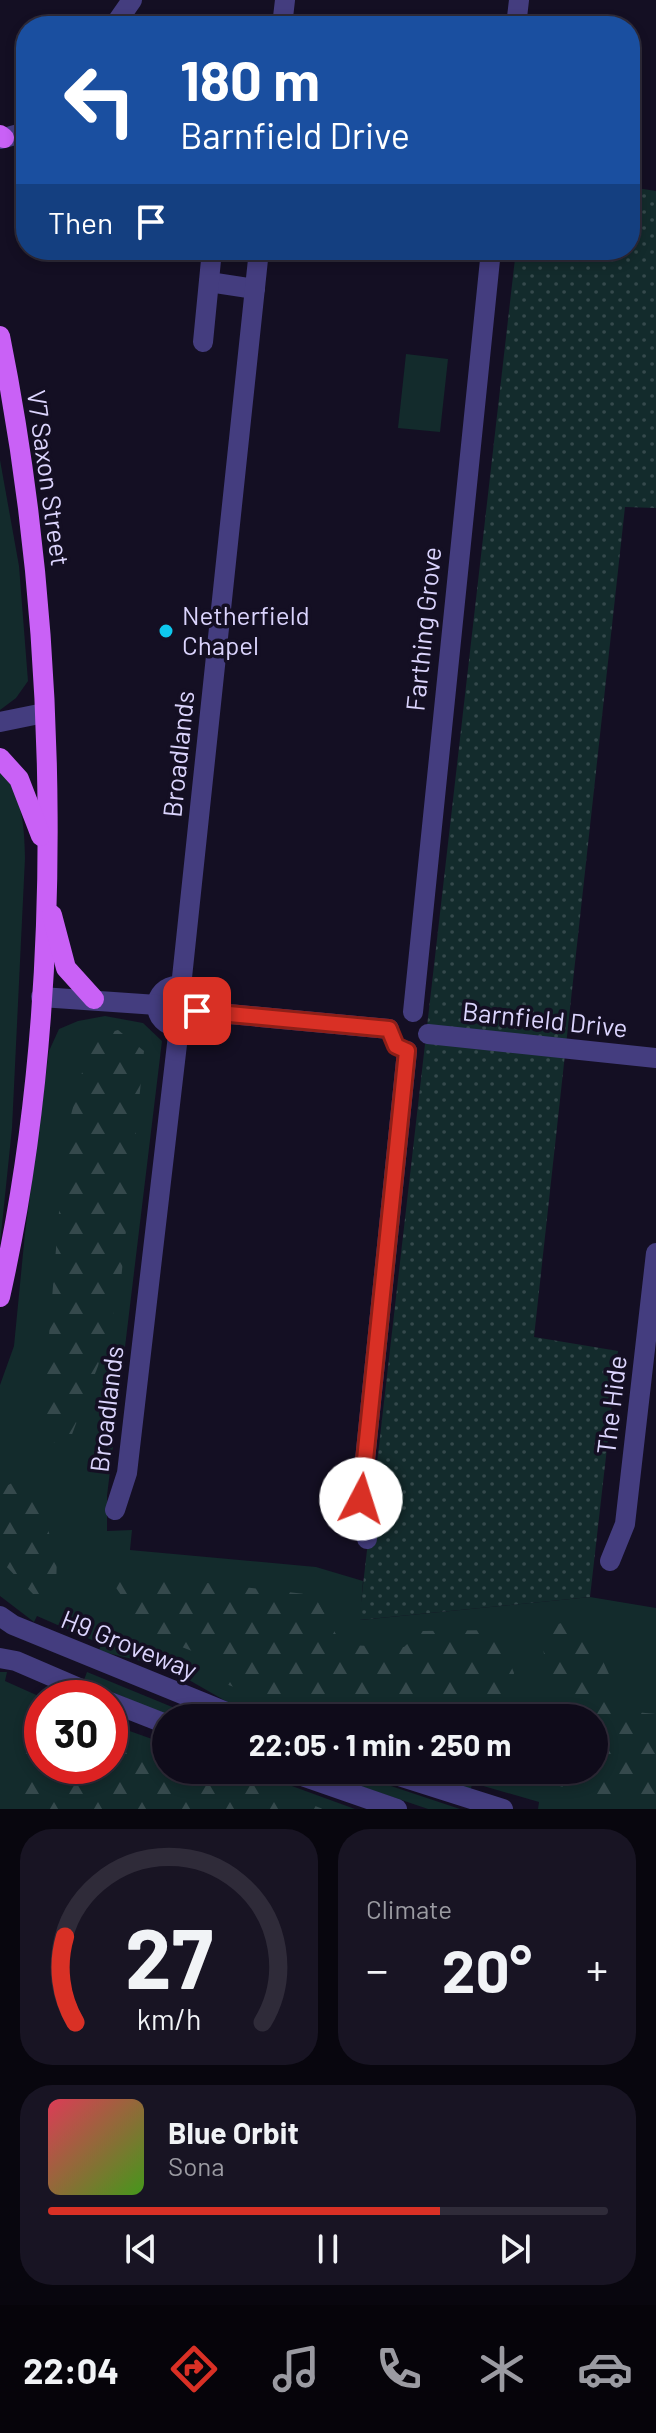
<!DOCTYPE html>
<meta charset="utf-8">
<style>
body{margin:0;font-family:Barlow,sans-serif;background:#181423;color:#f1f3f6;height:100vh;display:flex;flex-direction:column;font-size:30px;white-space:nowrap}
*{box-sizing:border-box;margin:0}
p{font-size:26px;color:#9b9ba2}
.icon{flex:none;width:44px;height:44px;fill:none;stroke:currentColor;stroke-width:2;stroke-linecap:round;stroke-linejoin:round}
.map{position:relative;height:1809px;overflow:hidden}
.drawer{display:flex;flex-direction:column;gap:20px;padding:20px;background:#08060e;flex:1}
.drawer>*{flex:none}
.hud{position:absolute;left:16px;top:16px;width:624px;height:244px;border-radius:32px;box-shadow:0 4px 12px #0003,0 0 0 2px #2f2b39;background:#1a4fa0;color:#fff;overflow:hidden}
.speed{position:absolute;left:24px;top:1680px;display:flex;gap:16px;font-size:40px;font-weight:700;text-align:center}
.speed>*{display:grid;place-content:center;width:104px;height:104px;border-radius:50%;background:#0f0b1a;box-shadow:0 4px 12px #0003,0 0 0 2px #2f2b39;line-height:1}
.speed .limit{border:12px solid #d22;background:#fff;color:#111}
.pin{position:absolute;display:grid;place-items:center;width:68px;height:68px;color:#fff;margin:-34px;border-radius:16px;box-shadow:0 4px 12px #0006}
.me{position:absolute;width:88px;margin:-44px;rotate:5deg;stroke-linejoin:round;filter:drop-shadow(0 0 6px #0008)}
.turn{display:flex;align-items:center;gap:28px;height:168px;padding:0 32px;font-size:36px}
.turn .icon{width:104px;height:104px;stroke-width:2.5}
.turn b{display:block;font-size:56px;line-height:68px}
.then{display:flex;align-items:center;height:76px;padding:0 32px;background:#0003;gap:16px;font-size:30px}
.big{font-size:60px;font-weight:700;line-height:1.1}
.drawer .tile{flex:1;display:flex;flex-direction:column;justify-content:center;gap:12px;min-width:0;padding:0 28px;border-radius:32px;background:#181423}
.drawer .dial{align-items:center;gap:0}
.dial svg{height:208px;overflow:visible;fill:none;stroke:#2f2b39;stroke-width:7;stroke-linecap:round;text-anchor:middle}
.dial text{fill:#f1f3f6;stroke:none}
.song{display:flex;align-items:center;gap:24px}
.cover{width:96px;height:96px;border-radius:12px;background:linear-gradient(135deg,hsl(350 70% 55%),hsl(100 70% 35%))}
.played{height:8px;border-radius:4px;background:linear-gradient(90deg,#d93025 70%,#2f2b39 70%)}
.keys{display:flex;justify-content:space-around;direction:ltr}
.heat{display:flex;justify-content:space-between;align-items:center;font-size:44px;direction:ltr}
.drawer .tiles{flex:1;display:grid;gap:20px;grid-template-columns:1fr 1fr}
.tile:last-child{grid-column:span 2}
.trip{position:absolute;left:152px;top:1704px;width:456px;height:80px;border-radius:40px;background:#0f0b1a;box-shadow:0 4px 12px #0003,0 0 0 2px #2f2b39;font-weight:700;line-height:80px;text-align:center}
.tab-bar{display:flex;height:128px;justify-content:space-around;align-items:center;background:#06040a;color:#9b9ba2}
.tab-bar .icon{width:56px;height:56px}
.tab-bar .current{color:#d93025}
.tab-bar b{font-size:36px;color:#f1f3f6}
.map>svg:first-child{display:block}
</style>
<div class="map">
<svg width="656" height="1809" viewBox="0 0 656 1809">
<defs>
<pattern id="forest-firs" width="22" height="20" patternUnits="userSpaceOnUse" patternTransform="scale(2)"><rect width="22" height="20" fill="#132b2c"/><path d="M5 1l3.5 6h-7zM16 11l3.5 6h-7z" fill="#35494c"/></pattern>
<pattern id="park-dots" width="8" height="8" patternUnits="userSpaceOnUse" patternTransform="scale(2)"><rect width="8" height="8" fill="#132b2c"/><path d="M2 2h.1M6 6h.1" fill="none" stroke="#35494c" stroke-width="1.8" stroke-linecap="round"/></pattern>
</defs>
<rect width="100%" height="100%" fill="#140f23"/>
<g fill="#132b2c">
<polygon points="406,354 448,359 440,432 398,428"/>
<polygon points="0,460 19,566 28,681 16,698 0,710"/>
<path d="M 0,770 C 23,796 24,825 25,858 L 12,1128 L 0,1244 Z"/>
<polygon points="105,1016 143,1023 162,1041 107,1496 107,1531 132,1530 130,1550 316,1567 363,1581 360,1620 590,1597 656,1608 656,1809 538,1809 539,1802 473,1783 470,1790 412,1770 594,1770 594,1718 267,1718 229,1703 182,1676 183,1668 151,1658 149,1663 99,1651 101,1644 37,1616 34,1622 0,1596 0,1385 14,1346 25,1233 49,1051 59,1029 78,1021"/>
<polygon points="0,1672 7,1672 5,1681 43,1698 42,1766 110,1766 110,1724 166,1744 166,1770 248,1770 355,1809 0,1809"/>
<polygon points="87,1672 199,1718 173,1718 84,1680"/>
<polygon points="313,1770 343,1770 460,1809 428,1809"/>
</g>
<g fill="url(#forest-firs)">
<polygon points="118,1030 144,1051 120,1290 98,1366 66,1450 41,1434 65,1138 91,1038"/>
<polygon points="28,1475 57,1555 56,1587 35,1596 0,1560 0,1489"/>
<polygon points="181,1580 314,1595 342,1645 404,1647 421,1631 497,1630 514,1673 509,1718 332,1718 310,1706 283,1705 223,1683 205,1656 148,1634 112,1582"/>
<polygon points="582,1615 613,1683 614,1710 656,1714 656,1802 599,1797 535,1779 535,1770 594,1770 594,1718 546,1718 548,1677 540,1631"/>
<path d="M 42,1722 L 42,1766 L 110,1766 L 110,1734 L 166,1757 L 166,1770 L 226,1772 L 323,1809 L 29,1809 C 13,1774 24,1753 42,1722 Z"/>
</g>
<polygon fill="url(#park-dots)" points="630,187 656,191 656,508 625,507 534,1337 618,1351 590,1597 359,1620 516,250 630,250"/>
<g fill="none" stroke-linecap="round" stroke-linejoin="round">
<g stroke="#443d7f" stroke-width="20">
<polyline points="114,26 132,0"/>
<polyline points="282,26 285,0"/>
<polyline points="516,26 519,0"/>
<polyline points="0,139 26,132"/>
<polyline points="209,282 255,289"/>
<polyline points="203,342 212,250"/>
<polyline points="0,722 44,713"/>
<circle cx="177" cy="1006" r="20"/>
<polyline points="181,987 259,250"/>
<polyline points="41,997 157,1005"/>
<polyline points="197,1011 389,1029"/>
<polyline points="413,1012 491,250"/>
<polyline points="428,1034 656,1058"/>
<polyline points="115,1510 127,1473 179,1027"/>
<polyline points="367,1539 361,1499 407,1051"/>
<polyline points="610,1561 625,1524 656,1253"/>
<polyline points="0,1616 13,1625 241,1718"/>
<polyline points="0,1658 16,1661 102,1698"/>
<polyline points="110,1702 166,1724"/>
<polyline points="285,1770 397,1809"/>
<polyline points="380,1770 503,1809"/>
</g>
<g stroke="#c961f6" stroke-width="20">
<polyline points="0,135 4,138"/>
<path d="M 0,336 C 60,634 67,1000 0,1297"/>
<polyline points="0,758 19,779 41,836"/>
<polyline points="52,915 66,968 94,999"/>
</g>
</g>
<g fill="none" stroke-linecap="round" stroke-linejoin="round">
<g stroke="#8d1f18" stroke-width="20">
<polyline id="route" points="197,1011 389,1029 396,1046 407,1051 361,1499"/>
</g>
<use href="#route" stroke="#d93025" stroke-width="14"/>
</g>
<circle fill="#0ec8ee" stroke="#140f23" stroke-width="3" cx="166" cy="631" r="8"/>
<g text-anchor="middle" stroke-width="7" stroke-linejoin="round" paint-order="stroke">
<g font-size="26" fill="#dbd4fd" stroke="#140f23">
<text transform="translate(48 478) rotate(82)" y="9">V7 Saxon Street</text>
<text transform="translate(424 629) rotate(-84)" y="9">Farthing Grove</text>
<text transform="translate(179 754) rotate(-84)" y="9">Broadlands</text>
<text transform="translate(545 1020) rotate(6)" y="9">Barnfield Drive</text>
<text transform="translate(612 1405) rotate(-83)" y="9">The Hide</text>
<text transform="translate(107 1409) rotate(-83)" y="9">Broadlands</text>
<text transform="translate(129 1645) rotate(22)" y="9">H9 Groveway</text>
</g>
<g font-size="26" fill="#dbd4fd" stroke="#140f23" text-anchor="start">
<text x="182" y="625">Netherfield<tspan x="182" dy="30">Chapel</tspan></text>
</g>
</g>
</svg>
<div class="speed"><div class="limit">30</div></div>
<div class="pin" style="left:197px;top:1011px;background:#d93025"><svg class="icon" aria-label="arrive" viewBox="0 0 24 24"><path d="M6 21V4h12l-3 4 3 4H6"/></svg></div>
<svg class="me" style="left:361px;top:1499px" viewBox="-20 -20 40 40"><circle r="19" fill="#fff"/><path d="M0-13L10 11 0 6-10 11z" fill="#d93025"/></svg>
<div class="trip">22:05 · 1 min · 250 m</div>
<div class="hud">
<div class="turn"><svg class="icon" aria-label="left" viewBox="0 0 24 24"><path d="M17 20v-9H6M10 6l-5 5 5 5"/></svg><div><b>180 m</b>Barnfield Drive</div></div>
<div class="then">Then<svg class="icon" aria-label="arrive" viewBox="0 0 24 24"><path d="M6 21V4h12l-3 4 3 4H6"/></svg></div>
</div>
</div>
<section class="drawer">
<div class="tiles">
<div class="tile dial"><svg viewBox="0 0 100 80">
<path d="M14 69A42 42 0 1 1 86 69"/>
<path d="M14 69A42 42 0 0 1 10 36" stroke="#d93025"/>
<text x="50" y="56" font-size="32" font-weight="700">27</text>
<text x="50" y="72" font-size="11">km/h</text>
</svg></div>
<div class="tile"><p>Climate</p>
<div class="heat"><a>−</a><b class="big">20°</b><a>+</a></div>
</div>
<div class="tile">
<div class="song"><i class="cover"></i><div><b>Blue Orbit</b><p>Sona</p></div></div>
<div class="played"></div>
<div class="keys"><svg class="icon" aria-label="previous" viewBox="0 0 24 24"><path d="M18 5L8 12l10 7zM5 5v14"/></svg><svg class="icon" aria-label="pause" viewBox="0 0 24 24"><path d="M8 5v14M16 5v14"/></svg><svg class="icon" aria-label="next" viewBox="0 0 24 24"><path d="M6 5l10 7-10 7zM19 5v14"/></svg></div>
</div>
</div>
</section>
<nav class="tab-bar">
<b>22:04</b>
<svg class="icon current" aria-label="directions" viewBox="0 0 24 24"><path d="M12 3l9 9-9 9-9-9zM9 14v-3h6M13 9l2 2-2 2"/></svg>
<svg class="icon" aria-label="music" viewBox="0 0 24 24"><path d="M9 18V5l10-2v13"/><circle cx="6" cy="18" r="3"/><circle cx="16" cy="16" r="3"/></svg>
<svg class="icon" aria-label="phone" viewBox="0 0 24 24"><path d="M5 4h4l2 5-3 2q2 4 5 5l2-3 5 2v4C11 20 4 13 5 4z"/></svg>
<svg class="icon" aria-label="climate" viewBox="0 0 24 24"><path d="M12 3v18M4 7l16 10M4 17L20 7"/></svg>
<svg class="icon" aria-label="car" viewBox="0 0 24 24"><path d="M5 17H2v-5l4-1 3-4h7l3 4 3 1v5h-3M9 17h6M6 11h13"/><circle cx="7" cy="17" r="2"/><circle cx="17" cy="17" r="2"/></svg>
</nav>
